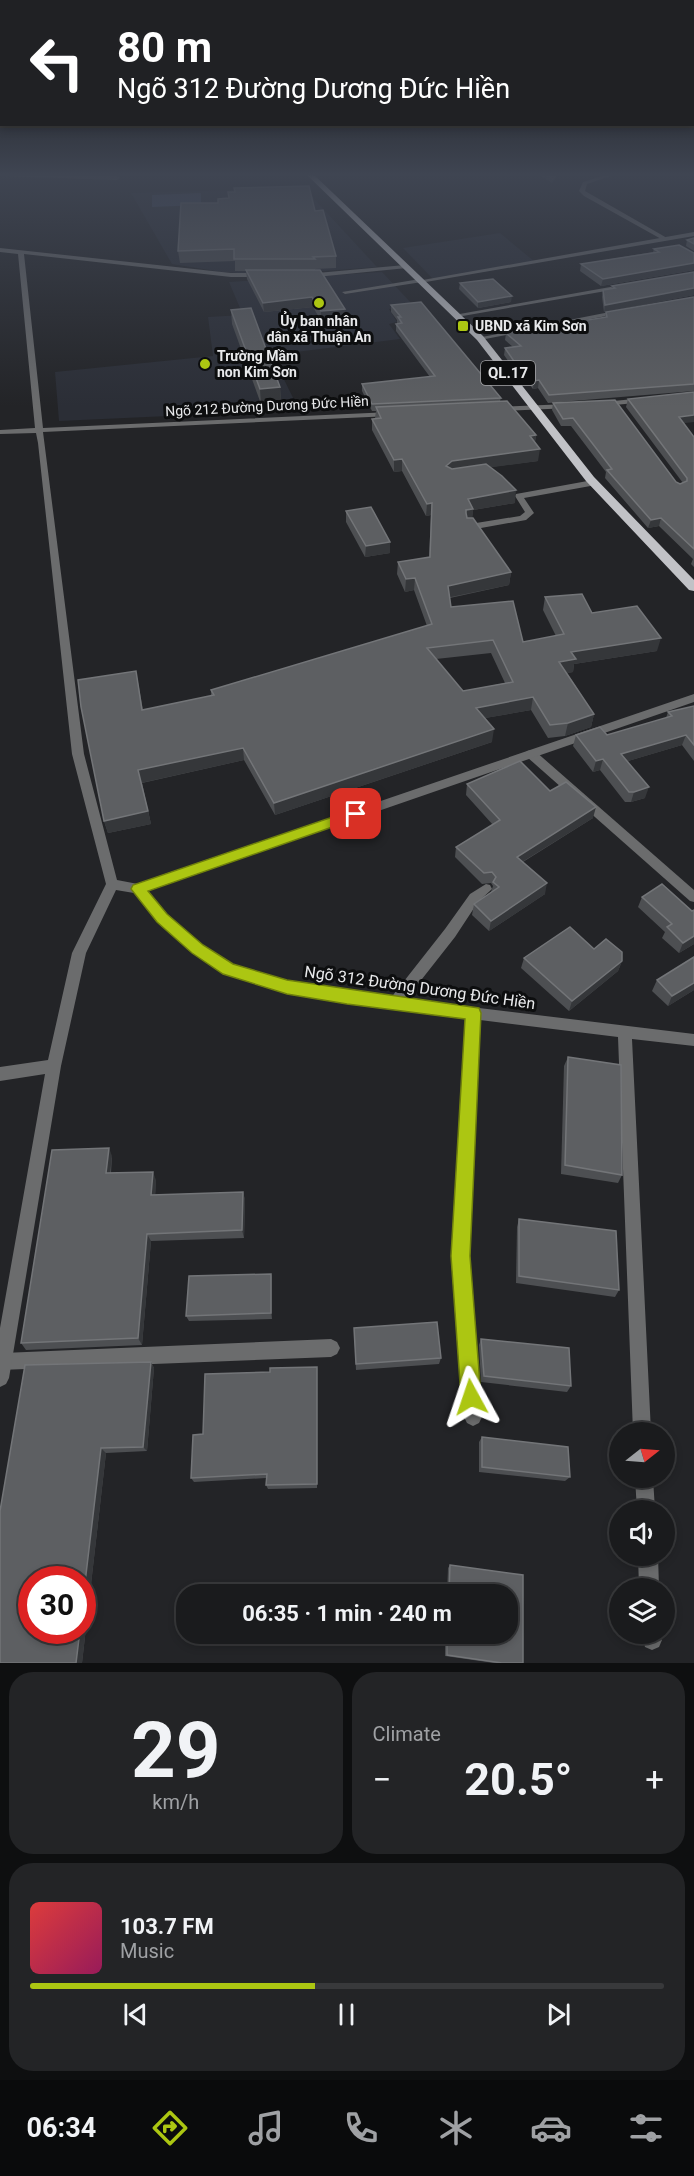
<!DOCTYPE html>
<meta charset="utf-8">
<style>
body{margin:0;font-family:Roboto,sans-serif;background:#232426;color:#f1f3f6;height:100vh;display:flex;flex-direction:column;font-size:22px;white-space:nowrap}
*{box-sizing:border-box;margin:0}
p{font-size:20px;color:#9fa1a4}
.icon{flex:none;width:33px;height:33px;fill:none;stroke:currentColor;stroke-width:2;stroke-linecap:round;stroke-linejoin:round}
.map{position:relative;height:1663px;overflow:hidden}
.details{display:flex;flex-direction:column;gap:9px;padding:9px;background:#0e0f10;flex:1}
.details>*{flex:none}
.hud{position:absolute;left:0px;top:0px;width:694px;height:126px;box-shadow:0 3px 9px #0003,0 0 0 2px #38393b;background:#202124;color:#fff;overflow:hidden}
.needle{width:39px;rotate:73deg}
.tools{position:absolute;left:609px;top:1422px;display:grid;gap:12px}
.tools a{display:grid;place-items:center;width:66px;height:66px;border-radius:50%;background:#1a1b1d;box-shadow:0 3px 9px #0003,0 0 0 2px #38393b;font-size:30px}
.speed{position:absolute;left:18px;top:1566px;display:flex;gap:12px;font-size:30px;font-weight:700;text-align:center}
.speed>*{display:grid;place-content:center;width:78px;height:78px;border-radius:50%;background:#1a1b1d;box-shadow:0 3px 9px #0003,0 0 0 2px #38393b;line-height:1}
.speed .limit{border:9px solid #d22;background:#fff;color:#111}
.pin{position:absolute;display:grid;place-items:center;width:51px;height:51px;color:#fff;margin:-26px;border-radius:12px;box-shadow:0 3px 9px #0006}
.me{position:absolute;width:66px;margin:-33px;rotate:355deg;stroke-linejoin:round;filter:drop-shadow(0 0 4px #0008)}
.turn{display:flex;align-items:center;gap:21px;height:126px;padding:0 18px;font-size:27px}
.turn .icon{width:78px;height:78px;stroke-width:2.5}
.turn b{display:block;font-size:42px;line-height:51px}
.big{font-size:45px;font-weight:700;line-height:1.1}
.details .card{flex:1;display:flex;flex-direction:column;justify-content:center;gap:9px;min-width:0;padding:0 21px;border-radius:24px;background:#232426}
.details .dial{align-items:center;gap:0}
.dial b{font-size:78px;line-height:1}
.song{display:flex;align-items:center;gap:18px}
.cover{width:72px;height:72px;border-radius:9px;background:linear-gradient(135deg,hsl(0 70% 55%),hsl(330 70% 35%))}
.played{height:6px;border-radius:3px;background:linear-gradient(90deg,#acc612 45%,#38393b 45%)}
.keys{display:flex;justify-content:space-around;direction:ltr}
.heat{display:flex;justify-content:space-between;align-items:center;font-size:33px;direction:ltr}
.details .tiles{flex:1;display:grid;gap:9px;grid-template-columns:1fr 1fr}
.card:last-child{grid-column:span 2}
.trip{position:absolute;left:176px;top:1584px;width:342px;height:60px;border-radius:24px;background:#1a1b1d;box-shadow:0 3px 9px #0003,0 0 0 2px #38393b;font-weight:700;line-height:60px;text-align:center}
.menu{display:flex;height:96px;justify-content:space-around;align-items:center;background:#0a0b0c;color:#9fa1a4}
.menu .icon{width:42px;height:42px}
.menu .selected{color:#acc612}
.menu b{font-size:27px;color:#f1f3f6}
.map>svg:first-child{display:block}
</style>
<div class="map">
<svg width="694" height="1663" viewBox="0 0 694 1663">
<rect width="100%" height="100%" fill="#232427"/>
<g fill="#2b2e36">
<polygon points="304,188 377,267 269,275 222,272 172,264 131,193"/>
<polygon points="500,233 535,262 433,279 403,248"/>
<polygon points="382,272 414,306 389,309 397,322 389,324 400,339 272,355 299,410 59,421 55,372 213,356 208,317 243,315 229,282"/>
</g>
<polygon fill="#424c65" points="201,193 201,205 152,207 152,195"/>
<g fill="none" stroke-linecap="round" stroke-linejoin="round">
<g fill="#6b6c6d" fill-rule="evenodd">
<polygon points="0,173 117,176 120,178 117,180 0,176"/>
<polygon points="612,173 620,173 587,184 585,191 667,238 667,240 663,240 584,196 579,191 583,182"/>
<polygon points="420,279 422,282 345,294 342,292"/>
<polygon points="593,480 597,483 596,485 524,498 534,513 526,520 470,530 466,527 470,524 520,516 525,512 515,496 516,494"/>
<polygon points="531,750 535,751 694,890 694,902 690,901 527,757 525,754 527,751"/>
<polygon points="486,884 490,885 492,889 478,902 455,937 400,1007 395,1009 390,1007 388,1003 390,999 445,929 470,894"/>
<polygon points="331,1339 337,1342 340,1348 337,1354 331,1357 0,1370 0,1354 3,1353"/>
</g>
<g fill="#6b6c6d" fill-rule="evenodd">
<polygon points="694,232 694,236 420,283 417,281"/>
<polygon points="0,248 231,273 262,273 265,275 262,277 231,277 24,254 43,428 391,412 395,414 391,416 43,432 84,754 117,880 138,884 694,694 694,702 147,891 167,914 202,945 233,965 287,981 347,992 694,1034 694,1046 632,1039 651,1432 633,1432 618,1037 480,1020 469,1256 482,1417 479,1423 473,1426 467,1423 464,1417 453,1256 466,1018 347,1004 287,993 224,973 192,953 157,922 134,893 116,890 86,953 61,1066 9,1378 6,1384 0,1387 0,1328 45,1074 0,1081 0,1067 48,1060 72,953 106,884 72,754 38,443 36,433 0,434 0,430 35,428 18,254 0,252"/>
<polygon points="405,265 407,268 306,278 303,276 306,274"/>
<polygon points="627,284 630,286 629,287 457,317 454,315"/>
<polygon points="620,310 623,312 622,313 480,340 477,338"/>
<polygon points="643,398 646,398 646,402 604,406 600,404 604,402"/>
<polygon points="568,404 571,404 571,408 499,411 495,409 499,407"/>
<polygon points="635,1478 653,1478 655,1510 637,1510"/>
<polygon points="638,1556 658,1556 659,1588 639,1588"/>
<polygon points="641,1634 661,1634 662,1640 659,1647 652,1650 645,1647"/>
</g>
<polygon fill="#c1c2c6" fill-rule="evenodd" points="305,173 312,173 483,336 594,477 694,580 694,591 689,590 586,481 477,340"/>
</g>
<g fill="#4d4f52" fill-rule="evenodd">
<polygon points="537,173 559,173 552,183"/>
<polygon points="229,198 315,211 336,256 336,268 315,269 315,270 345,318 321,321 313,307 264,312 247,279 246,271 235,271 235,261 180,263 178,251 218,203"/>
<polygon points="694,238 694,251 686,246 687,240"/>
<polygon points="654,249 694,253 694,270 601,286 580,271 581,264 653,252"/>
<polygon points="694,272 694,295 604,312 602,297 603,290 611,289 612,286"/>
<polygon points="460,283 511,302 478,308 459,289"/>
<polygon points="694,297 694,391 548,403 538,388 533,389 526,380 521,380 504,355 505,348 513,347 505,340 506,333 605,318 606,312"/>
<path d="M 391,305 L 501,398 L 500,401 L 536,435 L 535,442 L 538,461 L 490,467 L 515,503 L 473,510 L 472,518 L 511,572 L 509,585 L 450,598 L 451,607 L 523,642 L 556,636 L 543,610 L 545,597 L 592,613 L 657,651 L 574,664 L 573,672 L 567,673 L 594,714 L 591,727 L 565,736 L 548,738 L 531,710 L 485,718 L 492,742 L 275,815 L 244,760 L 142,783 L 151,824 L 108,833 L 104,821 L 136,671 L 143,710 L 211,696 L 211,690 L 427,626 L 414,590 L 405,592 L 397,574 L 398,562 L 429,557 L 431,515 L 426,516 L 402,471 L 394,472 L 372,430 L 372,419 L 375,418 L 376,411 L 372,411 L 362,391 L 362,384 L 430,377 L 396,331 L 396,324 L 397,324 L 397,320 L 391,312 ZM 491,653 L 505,683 L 463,691 L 436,659 Z"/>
<polygon points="231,310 280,387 281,402 261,404 232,324"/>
<polygon points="628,399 684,424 694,437 694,567 691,564 693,559 659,526 648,528 605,478 606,472 571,426 561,426 552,410 553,403 676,482 680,484 683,483 626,407"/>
<polygon points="346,511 390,553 365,557 346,522"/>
<polygon points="694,706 694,761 682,745 628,761 645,798 631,802 625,802 600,770 593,772 573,746 576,735 607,735 666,718 668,712"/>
<polygon points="467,784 550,791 593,818 523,862 545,894 489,931 472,915 474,904 491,892 493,886 491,883 482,884 455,857 456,847 493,825 466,795"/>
<polygon points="642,897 692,911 694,910 694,944 679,953 662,938 665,932 638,907"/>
<polygon points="594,949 622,961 618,971 569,1011 521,968 524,958"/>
<polygon points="694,957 694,990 668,1006 652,991 657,980"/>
<polygon points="568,1057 622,1175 618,1183 561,1174 564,1066"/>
<polygon points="112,1156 111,1173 156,1180 155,1195 243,1192 245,1200 244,1238 151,1241 142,1345 26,1350 21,1343"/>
<polygon points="519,1219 619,1290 615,1297 516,1283 517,1227"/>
<polygon points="271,1274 272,1280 272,1319 189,1321 186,1316"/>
<polygon points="354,1328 441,1358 439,1364 356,1370"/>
<polygon points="481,1339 571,1386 567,1392 481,1382 479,1345"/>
<polygon points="151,1362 154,1368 147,1451 106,1453 82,1663 0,1663 25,1365"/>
<polygon points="317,1373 317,1488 268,1489 266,1485 266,1478 194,1482 191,1478 203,1434"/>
<polygon points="482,1437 570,1477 565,1481 479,1472 479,1442"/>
<polygon points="450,1565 523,1575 523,1663 494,1663 445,1656 445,1634 507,1634 507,1594 447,1594 448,1568"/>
</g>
<g fill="#35373a">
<polygon points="557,173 559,173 559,174 552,183 553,179"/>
<polygon points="694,263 694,270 601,286 603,279"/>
<polygon points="694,288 694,295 604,312 605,305"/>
<polygon points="512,296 511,302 478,308 478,302"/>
<polygon points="312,297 313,307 264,312 263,303"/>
<polygon points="345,309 345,318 321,321 321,311"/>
<polygon points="527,372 526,380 521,380 522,373"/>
<polygon points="539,380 538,388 533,389 534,381"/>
<polygon points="280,387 281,402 261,404 260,389"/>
<polygon points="694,415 694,422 677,424 679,417"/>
<polygon points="536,435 534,447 530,436"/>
<polygon points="540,449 538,461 451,473 446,466 452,461"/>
<polygon points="402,459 402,471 394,472 394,460"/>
<polygon points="516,490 515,503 473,510 472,521 465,522 468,499"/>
<polygon points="432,503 431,515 426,516 427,504"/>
<polygon points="661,518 659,526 648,528 651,520"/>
<polygon points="390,542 390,553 365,557 366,546"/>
<polygon points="511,572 509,585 446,598 448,586"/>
<polygon points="415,578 414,590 405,592 406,579"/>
<polygon points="661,638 657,651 574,664 573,672 557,675 559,662 571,652"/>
<polygon points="533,697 531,710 474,720 476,708"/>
<polygon points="594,714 591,727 565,736 568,723"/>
<polygon points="494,729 492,742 275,815 274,803"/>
<polygon points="686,735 682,745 618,764 621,754"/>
<polygon points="243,748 244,760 141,783 138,770"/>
<polygon points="603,759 600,770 593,772 596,761"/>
<polygon points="649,787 645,798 631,802 634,792"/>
<polygon points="596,807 593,818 514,867 517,857"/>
<polygon points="148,811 151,824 108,833 104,821"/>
<polygon points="547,883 545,894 489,931 491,921"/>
<polygon points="694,936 694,944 679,953 683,943"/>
<polygon points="622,961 618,971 569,1011 572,1001"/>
<polygon points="694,983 694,990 668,1006 672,996"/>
<polygon points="109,1148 112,1156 109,1182 106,1173"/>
<polygon points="153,1172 156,1180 155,1203 151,1195"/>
<polygon points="243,1192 245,1200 244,1238 242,1230"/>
<polygon points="147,1234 151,1241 142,1345 138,1338"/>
<polygon points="271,1274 272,1280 272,1319 271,1313"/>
<polygon points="151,1362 154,1368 147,1451 143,1447"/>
<polygon points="101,1448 106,1453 82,1663 76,1663 80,1630 82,1630 82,1608"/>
</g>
<g fill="#5d5f62" stroke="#737578" stroke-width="1.5" fill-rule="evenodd">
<polygon points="544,173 557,173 553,179"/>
<polygon points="309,186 315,211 323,210 336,256 313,257 315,259 234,259 234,249 178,251 181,203 218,203 218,199 229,198 228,192 235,192 234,188"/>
<polygon points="694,238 694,244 687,240"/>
<polygon points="679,245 694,253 694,263 603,279 581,264 659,252 654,249"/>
<polygon points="246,270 320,270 345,309 321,311 312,297 263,303"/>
<polygon points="694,272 694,288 605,305 603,290 615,288 612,286"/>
<polygon points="493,279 512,296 478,302 460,283"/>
<polygon points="694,297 694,384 549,395 539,380 534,381 527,372 522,373 505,348 521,346 506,333 607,317 606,312"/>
<polygon points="421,302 501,398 372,404 362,384 435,376 396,324 402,323 398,317 401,317 391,305"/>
<polygon points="251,308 280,387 260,389 231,310"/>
<polygon points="694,392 694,415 679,417 694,437 694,549 661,518 651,520 607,470 612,469 573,418 563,419 553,403 615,400 676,482 680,484 687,481 687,478 628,399"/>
<path d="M 507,401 L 536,435 L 530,436 L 540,449 L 452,461 L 446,466 L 452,469 L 486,464 L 502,476 L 516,490 L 468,499 L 473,509 L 466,510 L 466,513 L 467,518 L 473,518 L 511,572 L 448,586 L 451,607 L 513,601 L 523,642 L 564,634 L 545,597 L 582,594 L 592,613 L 637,606 L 661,638 L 571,652 L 576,659 L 559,662 L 594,714 L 568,723 L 550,725 L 533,697 L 476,708 L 494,729 L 274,803 L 243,748 L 138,770 L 148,811 L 104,821 L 81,707 L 78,680 L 136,671 L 142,710 L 214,695 L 211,690 L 432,624 L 415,578 L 406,579 L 398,562 L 430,557 L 432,503 L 427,504 L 402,459 L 394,460 L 372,419 L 381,418 L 376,407 ZM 493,640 L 513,682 L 463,691 L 427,648 Z"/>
<polygon points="371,507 390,542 366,546 346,511"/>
<polygon points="694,706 694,745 686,735 621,754 649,787 634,792 629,792 603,759 596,761 576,735 600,727 607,735 672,716 668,712"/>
<polygon points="520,761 550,791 566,782 596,807 517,857 547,883 491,921 474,904 499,887 493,882 496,877 492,872 484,873 456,847 500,820 467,784"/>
<polygon points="662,884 692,911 694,910 694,936 683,943 667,927 672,924 642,897"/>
<polygon points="570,927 594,949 606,939 622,952 622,961 572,1001 524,958"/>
<polygon points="694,957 694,983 672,996 657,980"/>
<polygon points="568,1057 621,1065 622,1175 565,1165"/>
<polygon points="109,1148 106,1173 153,1172 151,1195 243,1192 242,1230 147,1234 138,1338 21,1343 52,1150"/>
<polygon points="519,1219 616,1231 619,1290 519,1276"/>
<polygon points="271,1274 271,1313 186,1316 189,1276"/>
<polygon points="437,1322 441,1358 356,1364 354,1328"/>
<polygon points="481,1339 569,1348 571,1386 484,1376"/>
<polygon points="151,1362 143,1447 101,1448 82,1608 82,1580 32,1580 32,1630 80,1630 76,1663 0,1663 0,1511 25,1365"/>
<polygon points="317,1367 317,1484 266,1485 267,1474 191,1478 193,1435 203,1434 205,1374 270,1372 270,1368"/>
<polygon points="482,1437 568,1447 570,1477 482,1467"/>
<polygon points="450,1565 523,1575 523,1663 502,1663 447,1655 447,1634 507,1634 507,1594 449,1594"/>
</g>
<linearGradient id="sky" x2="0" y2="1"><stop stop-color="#131415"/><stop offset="0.43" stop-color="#3f4552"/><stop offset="1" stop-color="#3f4552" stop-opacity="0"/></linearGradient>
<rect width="694" height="406" fill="url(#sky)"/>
<polygon fill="#acc612" stroke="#70810c" stroke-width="1.5" points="356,809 361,810 363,814 361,817 148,891 167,914 203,945 233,964 287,980 479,1008 481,1013 470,1256 481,1397 478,1405 471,1408 464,1405 461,1397 451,1256 465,1019 347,1004 287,994 223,974 192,953 157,922 131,889 133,885"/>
<g fill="#acc612" stroke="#0d0e0f" stroke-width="2">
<circle cx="319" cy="303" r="6"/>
<rect x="457" y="320" width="12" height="12" rx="3"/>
<circle cx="205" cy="364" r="6"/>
</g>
<g text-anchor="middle" stroke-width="6" stroke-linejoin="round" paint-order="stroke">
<g font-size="14" font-weight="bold" fill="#e8e9eb" stroke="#0d0e0f" text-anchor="start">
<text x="319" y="326" text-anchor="middle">Ủy ban nhân<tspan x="319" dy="16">dân xã Thuận An</tspan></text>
<text x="475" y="331">UBND xã Kim Sơn</text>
<text x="217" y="361">Trường Mầm<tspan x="217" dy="16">non Kim Sơn</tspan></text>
</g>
<g font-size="14" fill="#e8e9eb" stroke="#0d0e0f">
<text transform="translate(267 406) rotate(-3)" y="5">Ngõ 212 Đường Dương Đức Hiền</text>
</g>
<rect fill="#0d0e0f" stroke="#a6a7a9" stroke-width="1.5" x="481" y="361" width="54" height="24" rx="4.5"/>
<g font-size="15" font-weight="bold" fill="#e8e9eb">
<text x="508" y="378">QL.17</text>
</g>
<g font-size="16" fill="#e8e9eb" stroke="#0d0e0f">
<text transform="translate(420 987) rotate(8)" y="6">Ngõ 312 Đường Dương Đức Hiền</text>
</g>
</g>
</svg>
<div class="tools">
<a><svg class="needle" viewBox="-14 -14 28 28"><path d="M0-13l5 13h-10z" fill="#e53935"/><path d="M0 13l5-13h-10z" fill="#9fa1a4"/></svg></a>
<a><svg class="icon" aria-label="sound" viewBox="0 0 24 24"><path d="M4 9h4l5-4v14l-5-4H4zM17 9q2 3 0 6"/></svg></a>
<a><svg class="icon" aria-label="layers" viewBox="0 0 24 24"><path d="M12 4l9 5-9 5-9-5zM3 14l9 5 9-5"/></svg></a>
</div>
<div class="speed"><div class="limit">30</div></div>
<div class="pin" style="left:356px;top:814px;background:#d93025"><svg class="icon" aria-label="arrive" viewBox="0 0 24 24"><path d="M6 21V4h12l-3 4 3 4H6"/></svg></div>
<svg class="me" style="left:471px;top:1397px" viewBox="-20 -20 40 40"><path d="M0-17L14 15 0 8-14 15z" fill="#acc612" stroke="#fff" stroke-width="4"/></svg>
<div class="trip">06:35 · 1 min · 240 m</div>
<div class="hud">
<div class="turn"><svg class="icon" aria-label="left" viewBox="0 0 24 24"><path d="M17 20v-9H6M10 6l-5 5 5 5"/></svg><div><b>80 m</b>Ngõ 312 Đường Dương Đức Hiền</div></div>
</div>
</div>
<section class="details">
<div class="tiles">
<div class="card dial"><b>29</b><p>km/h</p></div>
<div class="card"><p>Climate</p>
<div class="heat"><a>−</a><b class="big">20.5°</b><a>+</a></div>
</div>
<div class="card">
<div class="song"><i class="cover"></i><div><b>103.7 FM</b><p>Music</p></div></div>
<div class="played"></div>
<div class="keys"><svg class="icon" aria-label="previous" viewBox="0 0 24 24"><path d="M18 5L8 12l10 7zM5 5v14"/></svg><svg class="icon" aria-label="pause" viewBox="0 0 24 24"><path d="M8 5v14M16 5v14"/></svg><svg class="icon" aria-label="next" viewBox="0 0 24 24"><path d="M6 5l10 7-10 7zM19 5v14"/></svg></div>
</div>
</div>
</section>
<nav class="menu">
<b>06:34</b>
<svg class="icon selected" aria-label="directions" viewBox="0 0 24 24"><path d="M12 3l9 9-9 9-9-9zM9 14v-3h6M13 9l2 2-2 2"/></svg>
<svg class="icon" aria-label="music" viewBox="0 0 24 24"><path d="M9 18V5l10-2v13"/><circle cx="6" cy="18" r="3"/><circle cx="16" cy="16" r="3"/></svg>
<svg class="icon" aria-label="phone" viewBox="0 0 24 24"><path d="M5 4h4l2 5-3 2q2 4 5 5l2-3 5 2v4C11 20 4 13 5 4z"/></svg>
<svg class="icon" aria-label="climate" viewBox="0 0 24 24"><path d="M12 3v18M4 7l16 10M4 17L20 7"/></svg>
<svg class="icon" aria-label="car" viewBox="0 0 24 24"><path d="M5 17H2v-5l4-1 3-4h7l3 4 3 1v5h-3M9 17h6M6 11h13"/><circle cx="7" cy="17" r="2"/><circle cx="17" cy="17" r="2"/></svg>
<svg class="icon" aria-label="filters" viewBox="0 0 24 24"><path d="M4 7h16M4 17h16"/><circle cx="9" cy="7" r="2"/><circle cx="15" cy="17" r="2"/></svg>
</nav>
